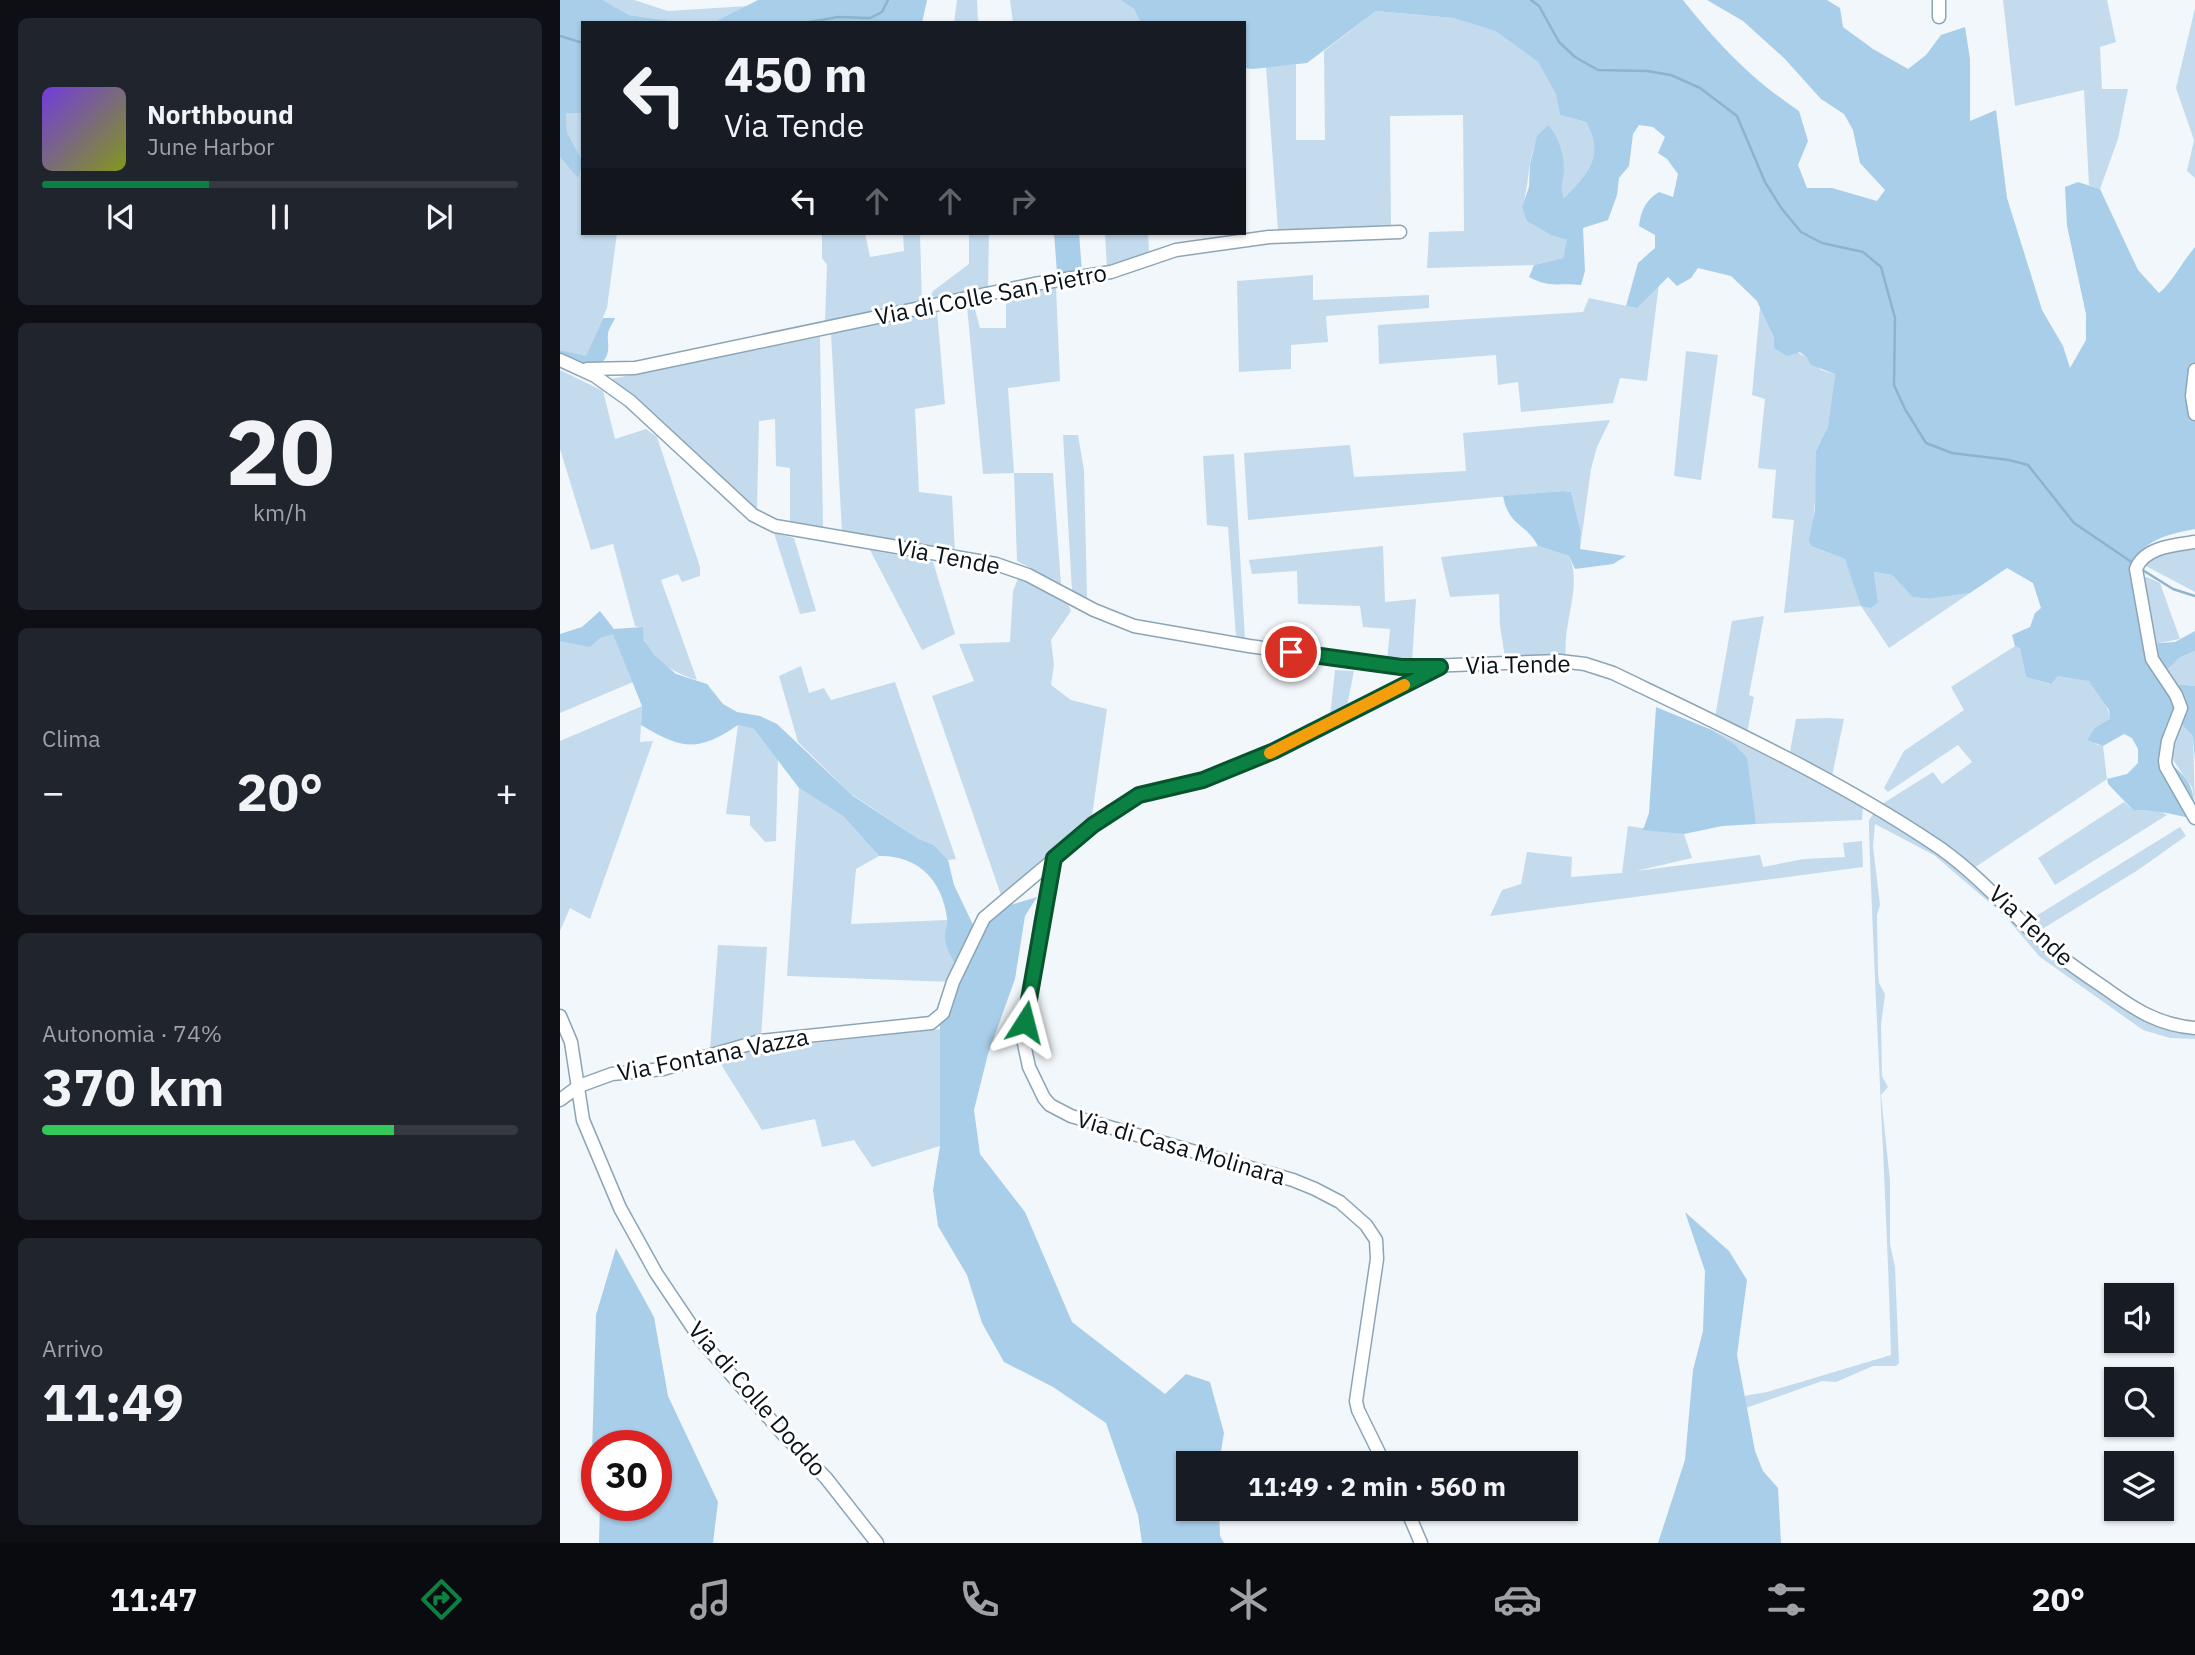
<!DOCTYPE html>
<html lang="it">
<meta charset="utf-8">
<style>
body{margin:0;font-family:"IBM Plex Sans",sans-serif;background:#20242c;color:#f1f3f6;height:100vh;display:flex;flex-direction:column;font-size:26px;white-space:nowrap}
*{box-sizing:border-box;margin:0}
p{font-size:23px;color:#9ea1a6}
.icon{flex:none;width:38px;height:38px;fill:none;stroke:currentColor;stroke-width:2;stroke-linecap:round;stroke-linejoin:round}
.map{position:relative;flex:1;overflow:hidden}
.sheet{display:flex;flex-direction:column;gap:18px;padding:18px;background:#0d0f14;width:560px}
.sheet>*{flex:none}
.banner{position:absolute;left:21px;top:21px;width:665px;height:214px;border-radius:0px;box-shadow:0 2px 5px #0004;background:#171b24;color:#f1f3f6;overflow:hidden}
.buttons{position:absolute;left:1544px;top:1283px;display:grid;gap:14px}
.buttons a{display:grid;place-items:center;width:70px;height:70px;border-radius:0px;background:#171b24;box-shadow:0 2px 5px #0004;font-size:35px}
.speed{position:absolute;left:21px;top:1430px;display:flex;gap:14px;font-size:35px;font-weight:700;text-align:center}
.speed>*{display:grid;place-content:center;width:91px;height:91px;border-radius:50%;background:#171b24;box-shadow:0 2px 5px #0004;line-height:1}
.speed .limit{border:10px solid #d22;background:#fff;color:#111}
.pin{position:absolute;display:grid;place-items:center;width:60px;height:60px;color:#fff;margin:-30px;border:4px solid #fff;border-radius:50%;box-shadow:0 2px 7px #0007}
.me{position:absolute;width:77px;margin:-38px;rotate:9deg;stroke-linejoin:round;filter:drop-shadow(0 0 5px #0008)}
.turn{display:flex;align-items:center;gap:24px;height:147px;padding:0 28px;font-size:32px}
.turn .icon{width:91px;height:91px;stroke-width:2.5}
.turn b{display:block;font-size:49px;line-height:60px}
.lanes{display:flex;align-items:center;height:66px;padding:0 28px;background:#0003;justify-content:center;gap:35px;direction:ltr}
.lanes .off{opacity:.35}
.big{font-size:52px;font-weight:700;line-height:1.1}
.sheet .tile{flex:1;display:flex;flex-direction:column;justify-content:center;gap:10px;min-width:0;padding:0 24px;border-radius:10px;background:#20242c}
.sheet .dial{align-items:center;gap:0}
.dial b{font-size:91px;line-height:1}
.song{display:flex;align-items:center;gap:21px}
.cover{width:84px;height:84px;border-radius:10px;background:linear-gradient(135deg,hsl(260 70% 55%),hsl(70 70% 35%))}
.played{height:7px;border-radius:4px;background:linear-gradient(90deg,#0b8043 35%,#363941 35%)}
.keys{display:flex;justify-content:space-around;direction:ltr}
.heat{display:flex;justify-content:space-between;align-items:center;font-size:38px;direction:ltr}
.charge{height:10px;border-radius:5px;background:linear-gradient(90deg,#34c759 74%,#363941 0)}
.trip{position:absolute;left:616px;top:1451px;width:402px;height:70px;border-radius:0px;background:#171b24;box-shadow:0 2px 5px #0004;font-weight:700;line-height:70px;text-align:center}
.menu{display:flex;height:112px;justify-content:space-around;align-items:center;background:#090b0e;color:#9ea1a6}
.menu .icon{width:49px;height:49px}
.menu .on{color:#0b8043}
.menu b{font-size:32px;color:#f1f3f6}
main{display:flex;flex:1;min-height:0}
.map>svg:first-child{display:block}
</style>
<main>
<section class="sheet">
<div class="tile">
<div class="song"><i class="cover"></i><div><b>Northbound</b><p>June Harbor</p></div></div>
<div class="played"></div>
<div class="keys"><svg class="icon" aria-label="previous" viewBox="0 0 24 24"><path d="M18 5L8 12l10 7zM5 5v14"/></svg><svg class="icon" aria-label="pause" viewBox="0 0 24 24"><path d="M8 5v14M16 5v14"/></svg><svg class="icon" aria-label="next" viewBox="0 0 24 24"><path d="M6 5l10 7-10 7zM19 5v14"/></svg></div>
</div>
<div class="tile dial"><b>20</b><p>km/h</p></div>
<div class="tile"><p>Clima</p>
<div class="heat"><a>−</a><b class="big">20°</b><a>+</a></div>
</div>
<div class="tile"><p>Autonomia · 74%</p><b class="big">370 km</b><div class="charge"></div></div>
<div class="tile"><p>Arrivo</p><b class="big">11:49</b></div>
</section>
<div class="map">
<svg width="1635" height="1543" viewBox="0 0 1635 1543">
<rect width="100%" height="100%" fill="#f2f7fb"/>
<g fill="#c3dbed">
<polygon points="43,0 74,0 108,11 187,6 152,23 125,23 69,15"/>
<polygon points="397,0 417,0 418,23 394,23"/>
<polygon points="450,0 560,0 574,9 581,23 453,23"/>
<polygon points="1443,0 1547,0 1556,42 1540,47 1542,89 1568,89 1558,139 1540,189 1529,185 1524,90 1455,106"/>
<polygon points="1635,8 1635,178 1627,171 1634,140 1616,88"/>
<path d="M 816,11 L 893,18 L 935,31 L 978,62 L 997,94 L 1000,115 L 1026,122 C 1045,157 1028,173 1004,198 L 1001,189 L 1004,168 L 988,125 C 965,147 972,178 962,208 L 993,236 L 1008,240 L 1003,258 L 974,265 L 867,268 L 869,232 L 904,231 L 903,115 L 830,116 L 831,227 L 718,230 L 706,67 L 736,64 L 736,140 L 765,140 L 764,51 Z"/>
<polygon points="6,113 22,113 23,233 57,233 47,308 26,357 0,350 0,157 18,177 23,162 7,132"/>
<polygon points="262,233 305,233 310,257 344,251 343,233 360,233 362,304 265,322 267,265 262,258"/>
<polygon points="409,233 429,233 428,287 368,301 373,291 409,264"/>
<polygon points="545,233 588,233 589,251 547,268"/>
<polygon points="753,275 753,300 869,295 869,308 766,316 768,342 731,345 731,369 679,372 677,281"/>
<polygon points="1099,283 1087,381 1060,378 1053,403 961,412 958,382 938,385 936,355 819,364 818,325 1023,312 1029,298 1076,308"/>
<polygon points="496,287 500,381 448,388 454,473 493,473 501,584 457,561 454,473 423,474 407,307 414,306 420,328 446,328 446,298"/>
<polygon points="1200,307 1214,338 1247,358 1261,370 1275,374 1268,426 1256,451 1256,490 1251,546 1285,559 1293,577 1318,602 1314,572 1332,575 1354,597 1369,599 1410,593 1329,648 1301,606 1224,613 1234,520 1212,518 1216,470 1198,468 1205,399 1192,395"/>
<polygon points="377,311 385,404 355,409 359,492 392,496 395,553 282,532 271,334"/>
<polygon points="260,337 263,528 230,522 230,468 216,466 215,419 199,421 197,510 51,379"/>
<polygon points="1126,351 1158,355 1141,480 1114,476"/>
<path d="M 0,370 L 43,391 L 55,439 L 86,429 L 97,437 L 140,567 L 140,576 L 122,582 L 118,574 L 101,580 L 137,680 C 111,672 85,657 82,628 L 75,626 L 53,544 L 31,550 L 0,449 Z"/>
<polygon points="1050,420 1037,447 1031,469 1020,549 1021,532 1011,492 1003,491 688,520 684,453 790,445 794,477 906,471 903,433"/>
<polygon points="503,435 518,435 524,470 527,598 512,591"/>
<polygon points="674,454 685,639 676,637 668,527 647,525 643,456"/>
<polygon points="214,533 234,538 256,611 240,614"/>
<polygon points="823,546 825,602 856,599 852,662 827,661 830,629 803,627 800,606 738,604 737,571 692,574 689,560"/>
<path d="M 978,546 L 1009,556 C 1023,585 1002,624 1006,657 L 946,663 L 940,626 L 939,594 L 890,597 L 881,557 Z"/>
<polygon points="1635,547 1635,592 1584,565 1605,552"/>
<polygon points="310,550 373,562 395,634 362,650"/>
<polygon points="459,576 508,604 511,611 491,640 494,665 491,685 511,700 547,709 532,816 441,895 372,696 414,681 399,644 450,642 453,591"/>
<polygon points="1587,577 1600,583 1620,639 1598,643 1595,649 1582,578"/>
<polygon points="1204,616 1189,695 1194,697 1187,733 1155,717 1172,621"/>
<polygon points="53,633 73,682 0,713 0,641 40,638"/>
<path d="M 1455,646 L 1460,647 L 1466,677 L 1490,684 L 1497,676 C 1507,677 1522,677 1530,682 C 1536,686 1552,713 1550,720 C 1547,728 1540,737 1535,744 L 1543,746 L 1547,779 L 1414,868 L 1365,831 L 1322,804 L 1373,772 L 1382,784 L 1412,762 L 1398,745 L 1328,792 L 1324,788 L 1344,751 L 1404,710 L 1391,687 Z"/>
<polygon points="1635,651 1635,686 1614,684 1601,665 1608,669 1619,658"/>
<polygon points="241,666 249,693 264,688 271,700 335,682 396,859 388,860 374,845 359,839 291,794 238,742 219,676"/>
<polygon points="775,670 794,671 787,706 770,716"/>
<polygon points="82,706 80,742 93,741 30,919 10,908 0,931 0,741"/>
<polygon points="1270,718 1284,719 1272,776 1230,752 1236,719"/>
<polygon points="1621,724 1633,736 1635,805 1632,787 1613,760 1611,748"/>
<polygon points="178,725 194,729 218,760 216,841 205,842 190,825 190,816 166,814"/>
<polygon points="1152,730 1254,778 1303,808 1302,820 1196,824 1191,799"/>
<polygon points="239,788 283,816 319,856 296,869 291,924 387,920 385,940 399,969 393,982 227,976"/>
<polygon points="1564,802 1574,811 1598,810 1607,815 1495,885 1478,858"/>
<path d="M 1314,813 L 1376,850 L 1525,979 L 1583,1020 L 1601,1028 L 1635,1032 L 1635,1039 L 1610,1038 L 1583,1030 L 1480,957 L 1444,915 L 1374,855 L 1315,824 L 1313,846 L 1320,905 L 1317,915 L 1318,972 L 1319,983 L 1325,994 L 1321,1025 L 1322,1076 L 1328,1087 L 1321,1095 L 1330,1181 L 1330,1244 L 1335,1267 L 1339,1363 L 1336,1366 L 1313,1366 L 1276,1382 L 1262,1381 L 1186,1408 L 1184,1396 L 1207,1392 L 1331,1355 C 1326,1182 1315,1006 1309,831 L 1309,820 Z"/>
<polygon points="1068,826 1124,834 1132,858 1076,871 1200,855 1203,867 1244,859 1285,857 1283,843 1302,841 1303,867 930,916 942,890 961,884 967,852 1012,857 1011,877 1062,873"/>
<polygon points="1620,827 1626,836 1578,870 1479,931 1468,921"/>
<polygon points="158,945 207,947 201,1038 150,1049"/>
<polygon points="380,1029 380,1146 312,1167 294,1140 262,1147 255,1119 202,1130 157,1058 192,1050"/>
</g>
<g fill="#a9cee9">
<polygon points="0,0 43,0 69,15 125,23 23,23 23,113 6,113 7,132 23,162 18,178 0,157"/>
<polygon points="198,0 367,0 362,23 152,23"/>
<path d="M 560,0 L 1123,0 C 1159,45 1191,79 1239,111 L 1248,141 L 1238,165 L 1247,188 L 1272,188 L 1317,201 L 1325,190 L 1300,163 L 1293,130 L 1284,114 L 1261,99 L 1224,58 L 1183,21 L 1147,0 L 1267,0 L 1280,8 L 1283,27 L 1313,49 L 1348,69 L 1366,55 L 1381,35 L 1405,27 L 1410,59 L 1410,121 L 1436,110 L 1447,198 L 1482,310 L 1503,346 L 1510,368 L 1526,340 L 1526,314 L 1507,226 L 1505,187 L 1518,182 L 1540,189 L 1578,270 L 1599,293 C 1612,283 1622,262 1635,247 L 1635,529 C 1609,534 1581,540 1571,567 L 1587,661 L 1593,674 L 1614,684 L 1635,686 L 1635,762 L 1633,736 L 1621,724 L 1606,725 L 1599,757 C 1628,774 1635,785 1635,819 C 1614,815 1596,809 1574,811 L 1548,784 L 1547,779 L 1567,774 L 1578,763 L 1578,749 L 1572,738 L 1564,734 L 1543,746 L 1527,740 L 1535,728 L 1550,719 L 1549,710 L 1529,681 L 1498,676 L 1491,684 L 1466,677 L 1460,648 L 1455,646 L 1452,635 L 1470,627 L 1475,613 L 1481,608 L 1473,583 L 1447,568 L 1410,593 L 1369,599 L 1353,597 L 1332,575 L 1314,572 L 1318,602 L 1311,608 L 1301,606 L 1285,559 L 1251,546 L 1249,540 L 1255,510 L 1256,451 L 1268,426 L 1275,374 L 1251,365 L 1247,358 L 1240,352 L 1227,356 L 1214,348 L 1214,338 L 1197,301 L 1171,276 L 1138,268 L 1131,278 L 1117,286 L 1108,277 L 1077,308 L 1066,306 L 1078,263 L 1095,248 L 1095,235 L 1079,226 C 1081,210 1086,200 1099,192 L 1113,197 L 1118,174 L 1107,159 L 1098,153 L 1105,137 L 1093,127 L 1079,125 L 1073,134 L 1069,166 L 1059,178 L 1057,195 L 1048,220 L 1023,228 L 1025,271 L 1021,285 C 997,282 992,289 969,277 L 974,265 L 1003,258 L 1007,240 L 993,236 L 967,221 L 962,207 L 969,187 L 970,164 L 977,136 L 988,125 C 998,136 1004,153 1004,169 C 1004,180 999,186 1004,198 C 1028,173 1045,157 1026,122 L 1000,115 L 996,94 L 978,62 L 935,31 L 893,18 L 816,11 L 747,63 L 693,69 L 684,68 L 684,23 L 581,23 L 574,9 Z"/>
<polygon points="494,233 519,233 522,272 497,273"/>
<path d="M 43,318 L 55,318 C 53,323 49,328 48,333 C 47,339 49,345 48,351 C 44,375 15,363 0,357 L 0,350 L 26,356 Z"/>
<path d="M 1003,491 L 1011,492 L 1021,532 L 1020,549 L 1066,556 L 1053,564 L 1015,569 L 1009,556 L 978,546 C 965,522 949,527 943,496 Z"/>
<path d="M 40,611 L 54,629 L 83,627 L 84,640 L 94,655 L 116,674 L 147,684 L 163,704 L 177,712 L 200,716 L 217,724 L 293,796 L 359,839 L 374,845 L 388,860 L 394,885 L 416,931 L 437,909 L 477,897 L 465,916 L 455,979 L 428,1054 L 414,1110 L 420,1154 L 465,1212 L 512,1322 L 605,1394 L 626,1374 L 650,1382 L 664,1433 L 659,1463 L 628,1463 L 628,1508 L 659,1509 L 660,1536 L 664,1543 L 582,1543 L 578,1515 L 546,1423 L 493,1387 L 444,1362 L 422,1323 L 407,1275 L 378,1226 L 373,1190 L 380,1146 L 380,1019 L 398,969 C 394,961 386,949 385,939 C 384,932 388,925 387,918 C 382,880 358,855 319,856 L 283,816 L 239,788 L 194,729 L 178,725 C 138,752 123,750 81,725 L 82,706 L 53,634 L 40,638 L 30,647 L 0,641 L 0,634 L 22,627 Z"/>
<polygon points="1635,631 1635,651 1619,658 1608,669 1601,665 1595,649 1598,643 1615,642"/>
<polygon points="1096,707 1152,730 1175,745 1187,758 1196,824 1162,826 1124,834 1083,830 1089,813"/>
<polygon points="1125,1212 1169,1251 1187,1280 1177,1355 1195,1451 1203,1471 1218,1488 1221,1543 1098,1543 1125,1460 1133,1370 1143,1331 1145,1271"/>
<polygon points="56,1248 94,1317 108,1396 158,1502 153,1543 39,1543 40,1505 96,1505 96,1446 37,1446 37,1478 32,1453 36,1315"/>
</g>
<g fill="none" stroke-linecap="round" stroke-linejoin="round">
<g stroke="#8eb3cd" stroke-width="2.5">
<polyline points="971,0 979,6 999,42 1015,57 1038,70 1087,71 1111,75 1140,88 1177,116 1205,182 1222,209 1241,232 1262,243 1303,252 1321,267 1335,318 1334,385 1345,409 1366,443 1392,453 1449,460 1468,465 1514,523 1573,563"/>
<polyline points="244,23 278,17 310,18 322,12 328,0"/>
<polyline points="0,36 23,43"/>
<polyline points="1581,569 1613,589 1635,596"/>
</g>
<g stroke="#8ca5b6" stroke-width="15">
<g id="minor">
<polyline points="1379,17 1379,0"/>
<path d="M 0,360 L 35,376 L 70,401 L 193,515 L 215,526 L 436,564 L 468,575 L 534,610 L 574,626 L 689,646 L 841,667 L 1000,661 L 1025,664 L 1053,673 C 1161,725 1270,775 1371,842 C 1416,871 1449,912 1489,947 C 1506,962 1526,975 1545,988 C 1574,1009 1598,1025 1635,1028"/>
<polyline points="27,369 75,368 474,284 551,272 616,250 709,237 840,232"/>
<polyline points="1635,370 1632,396 1635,414"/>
<path d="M 1635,542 C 1615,545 1584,547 1576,569 L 1592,659 L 1616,695 L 1621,708 L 1608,741 L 1605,761 L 1606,767 L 1635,818"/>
<polyline points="494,857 481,921 463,1039 469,1067 484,1098 490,1105 511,1116 733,1180 755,1189 780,1202 806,1225 816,1240 817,1259 796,1401 798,1410 824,1463"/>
<polyline points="0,1016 11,1042 23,1120 60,1208 96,1273 141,1340 223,1434 266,1478 317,1543"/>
<polyline points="0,1100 19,1086 52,1074 103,1069 200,1041 371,1023 383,1013 393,982 424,918 550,812 579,795 643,780 714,751 877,669"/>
<polyline points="846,1508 861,1543"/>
</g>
</g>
<use href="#minor" stroke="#fff" stroke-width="12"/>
</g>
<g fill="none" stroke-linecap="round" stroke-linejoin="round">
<g stroke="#07532c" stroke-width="18">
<polyline id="route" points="465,1022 494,858 533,825 579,795 643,780 714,751 880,667 841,667 731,652"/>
</g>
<use href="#route" stroke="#0b8043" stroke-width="12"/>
<polyline stroke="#f59e0b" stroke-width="12" points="710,753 844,685"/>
</g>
<g text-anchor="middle" stroke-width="6" stroke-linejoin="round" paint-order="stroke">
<g font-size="24" fill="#0a1219" stroke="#fff">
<text transform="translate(431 295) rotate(-11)" y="8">Via di Colle San Pietro</text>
<text transform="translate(388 557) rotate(11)" y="8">Via Tende</text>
<text transform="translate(958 665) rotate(-1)" y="8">Via Tende</text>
<text transform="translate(1471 926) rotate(43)" y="8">Via Tende</text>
<text transform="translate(153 1055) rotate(-11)" y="8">Via Fontana Vazza</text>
<text transform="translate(621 1148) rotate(16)" y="8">Via di Casa Molinara</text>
<text transform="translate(197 1399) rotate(49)" y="8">Via di Colle Doddo</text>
</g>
</g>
</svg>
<div class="buttons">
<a><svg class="icon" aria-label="sound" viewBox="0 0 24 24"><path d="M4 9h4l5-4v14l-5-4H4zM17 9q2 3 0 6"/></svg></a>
<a><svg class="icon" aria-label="search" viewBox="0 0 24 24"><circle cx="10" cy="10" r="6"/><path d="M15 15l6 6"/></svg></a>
<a><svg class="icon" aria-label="layers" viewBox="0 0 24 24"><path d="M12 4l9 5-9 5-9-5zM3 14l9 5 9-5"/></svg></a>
</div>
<div class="speed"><div class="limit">30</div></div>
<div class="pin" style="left:731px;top:652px;background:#d93025"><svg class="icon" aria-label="arrive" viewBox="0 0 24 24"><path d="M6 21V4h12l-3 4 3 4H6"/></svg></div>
<svg class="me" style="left:465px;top:1022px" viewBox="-20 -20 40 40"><path d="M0-17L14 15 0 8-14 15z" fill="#0b8043" stroke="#fff" stroke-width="4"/></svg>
<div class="trip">11:49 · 2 min · 560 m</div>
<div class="banner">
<div class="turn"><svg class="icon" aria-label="left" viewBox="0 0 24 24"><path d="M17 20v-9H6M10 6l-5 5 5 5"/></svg><div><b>450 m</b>Via Tende</div></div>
<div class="lanes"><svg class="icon" aria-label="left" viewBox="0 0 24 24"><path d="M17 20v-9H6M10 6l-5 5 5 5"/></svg><svg class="icon off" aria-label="ahead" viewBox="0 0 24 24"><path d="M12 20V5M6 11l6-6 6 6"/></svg><svg class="icon off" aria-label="ahead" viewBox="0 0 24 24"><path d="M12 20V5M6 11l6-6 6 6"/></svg><svg class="icon off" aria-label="right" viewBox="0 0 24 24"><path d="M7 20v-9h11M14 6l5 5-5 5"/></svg></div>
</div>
</div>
</main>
<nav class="menu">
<b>11:47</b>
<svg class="icon on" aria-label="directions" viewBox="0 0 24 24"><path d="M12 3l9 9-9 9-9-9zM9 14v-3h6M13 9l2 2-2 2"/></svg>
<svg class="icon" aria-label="music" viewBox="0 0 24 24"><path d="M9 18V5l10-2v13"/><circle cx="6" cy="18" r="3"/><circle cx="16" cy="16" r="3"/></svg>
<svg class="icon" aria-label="phone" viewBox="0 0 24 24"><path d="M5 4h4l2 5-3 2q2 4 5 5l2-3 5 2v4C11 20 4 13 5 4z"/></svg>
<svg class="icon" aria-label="climate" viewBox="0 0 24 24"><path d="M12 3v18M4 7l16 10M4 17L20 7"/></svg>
<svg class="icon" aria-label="car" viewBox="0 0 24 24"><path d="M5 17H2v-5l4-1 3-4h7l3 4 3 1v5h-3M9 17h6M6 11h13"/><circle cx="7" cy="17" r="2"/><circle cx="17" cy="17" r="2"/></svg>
<svg class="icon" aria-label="filters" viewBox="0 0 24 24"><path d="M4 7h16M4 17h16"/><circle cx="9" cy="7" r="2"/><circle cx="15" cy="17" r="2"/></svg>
<b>20°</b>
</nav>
